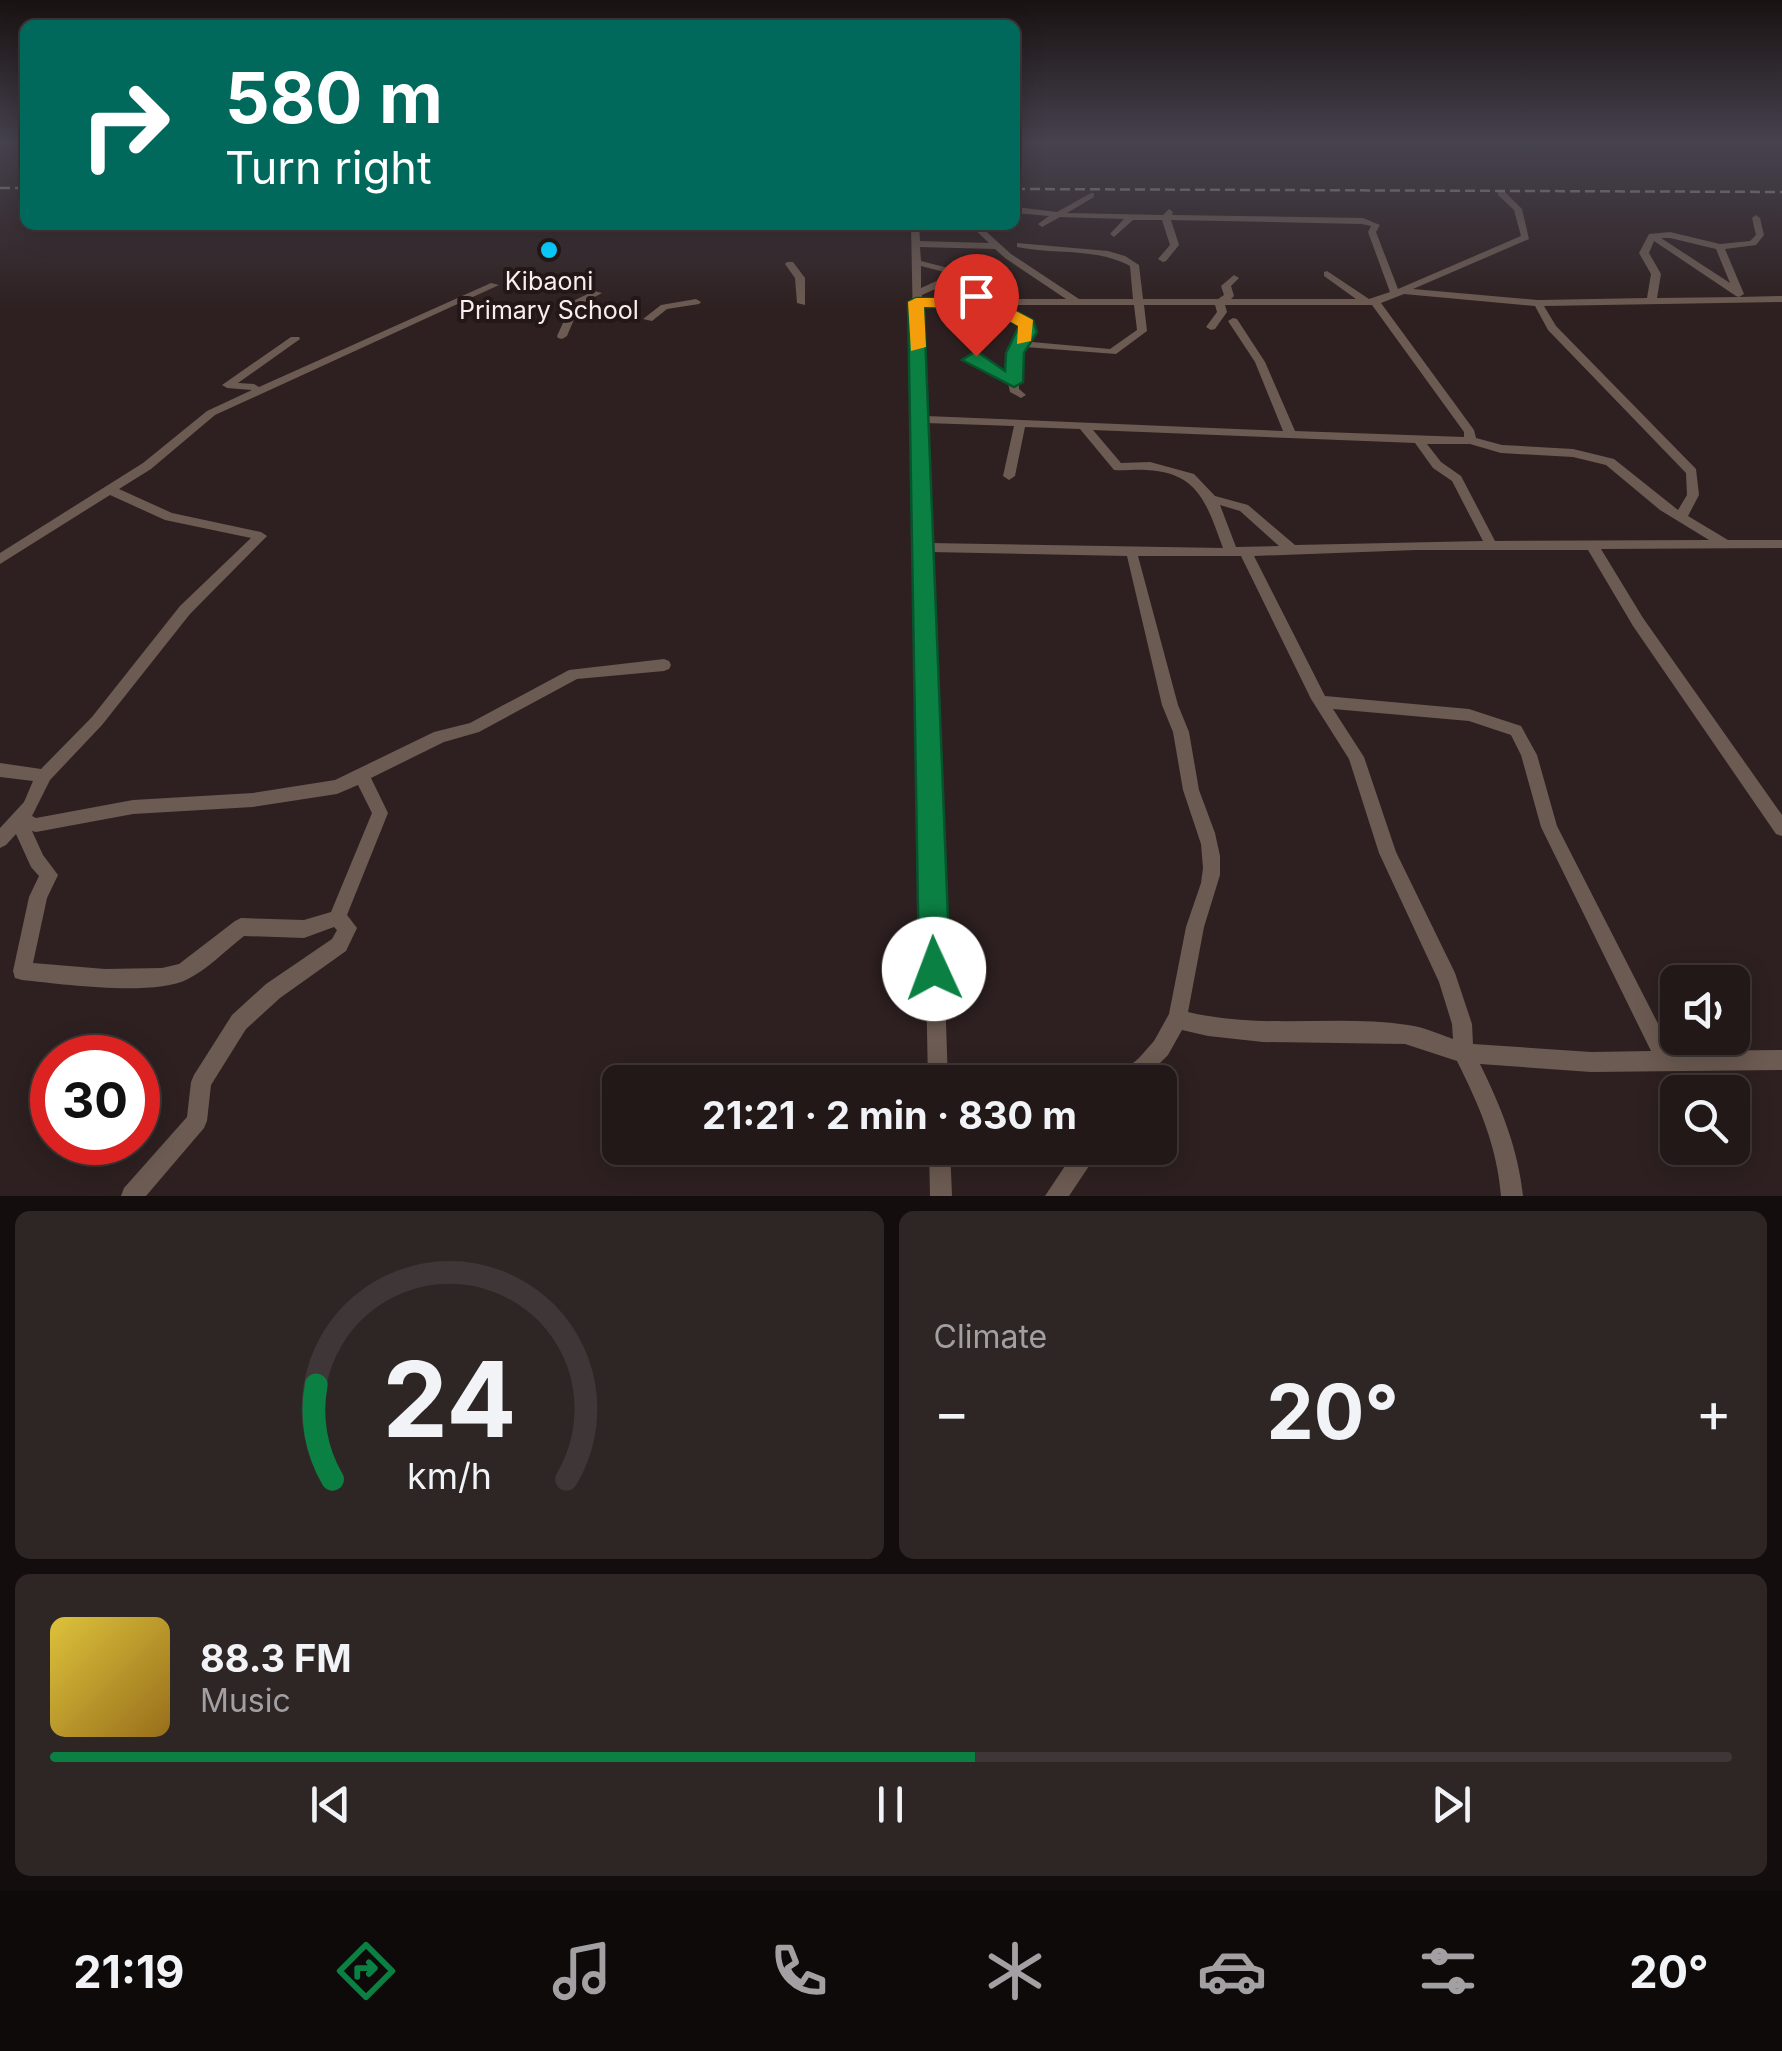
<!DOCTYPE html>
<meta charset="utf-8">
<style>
body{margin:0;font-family:Inter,sans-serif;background:#2e2525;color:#f1f3f6;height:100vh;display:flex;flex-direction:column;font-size:38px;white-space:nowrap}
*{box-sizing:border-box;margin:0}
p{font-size:32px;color:#a2a0a2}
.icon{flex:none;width:55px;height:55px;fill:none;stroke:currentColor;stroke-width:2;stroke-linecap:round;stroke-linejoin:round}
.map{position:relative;height:1196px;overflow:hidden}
.side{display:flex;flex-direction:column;gap:15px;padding:15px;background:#130d0d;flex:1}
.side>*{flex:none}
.top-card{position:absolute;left:20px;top:20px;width:1000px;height:210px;border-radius:15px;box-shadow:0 5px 25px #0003,0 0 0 2px #3f3737;background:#00695c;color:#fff;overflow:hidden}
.buttons{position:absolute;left:1660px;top:965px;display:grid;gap:20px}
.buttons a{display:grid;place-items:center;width:90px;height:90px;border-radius:15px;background:#221818;box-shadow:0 5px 25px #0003,0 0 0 2px #3f3737;font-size:50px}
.speed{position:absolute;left:30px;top:1035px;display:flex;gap:20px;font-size:50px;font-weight:700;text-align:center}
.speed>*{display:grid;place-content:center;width:130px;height:130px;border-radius:50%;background:#221818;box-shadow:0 5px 25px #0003,0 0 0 2px #3f3737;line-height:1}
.speed .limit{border:15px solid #d22;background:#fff;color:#111}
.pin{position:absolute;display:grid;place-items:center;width:85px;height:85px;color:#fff;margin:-102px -42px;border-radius:50% 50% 50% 0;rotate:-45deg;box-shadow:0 0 10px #0007}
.pin .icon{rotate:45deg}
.me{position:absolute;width:110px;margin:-55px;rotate:358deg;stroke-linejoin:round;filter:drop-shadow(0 0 8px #0008)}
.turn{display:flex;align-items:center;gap:35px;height:210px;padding:0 40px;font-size:45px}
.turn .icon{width:130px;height:130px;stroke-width:2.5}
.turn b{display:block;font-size:70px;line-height:85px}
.big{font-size:75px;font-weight:700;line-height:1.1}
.side .card{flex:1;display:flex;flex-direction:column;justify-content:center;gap:15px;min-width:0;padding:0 35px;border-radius:15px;background:#2e2525}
.side .dial{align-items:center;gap:0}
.dial svg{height:260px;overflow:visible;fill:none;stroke:#3f3737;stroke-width:7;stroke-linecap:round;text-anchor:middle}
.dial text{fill:#f1f3f6;stroke:none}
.song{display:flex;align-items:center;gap:30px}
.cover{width:120px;height:120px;border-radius:15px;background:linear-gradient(135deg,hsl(50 70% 55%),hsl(40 70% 35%))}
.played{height:10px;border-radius:5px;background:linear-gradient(90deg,#0b8043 55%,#3f3737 55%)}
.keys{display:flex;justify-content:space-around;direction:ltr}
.heat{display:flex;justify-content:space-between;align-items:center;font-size:55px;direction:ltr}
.side .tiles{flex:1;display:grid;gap:15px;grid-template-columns:1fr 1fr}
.card:last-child{grid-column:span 2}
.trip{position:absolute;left:602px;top:1065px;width:575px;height:100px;border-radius:15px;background:#221818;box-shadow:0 5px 25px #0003,0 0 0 2px #3f3737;font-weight:700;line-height:100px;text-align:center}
.dock{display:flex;height:160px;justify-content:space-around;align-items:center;background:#0e0a0a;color:#a2a0a2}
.dock .icon{width:70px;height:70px}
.dock .current{color:#0b8043}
.dock b{font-size:45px;color:#f1f3f6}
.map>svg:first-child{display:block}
</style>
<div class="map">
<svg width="1782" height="1196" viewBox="0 0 1782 1196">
<rect width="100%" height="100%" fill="#2e2020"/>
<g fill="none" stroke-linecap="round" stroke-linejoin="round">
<g fill="#6c5b52" fill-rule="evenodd">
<path d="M 1498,191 L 1504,191 L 1522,209 L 1529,239 L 1413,289 L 1538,300 L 1647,298 L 1651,274 L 1639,253 L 1649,234 L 1670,232 L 1720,244 L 1750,241 L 1756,235 L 1752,218 L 1756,215 L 1760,218 L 1764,235 L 1756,245 L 1725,249 L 1744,294 L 1739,297 L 1782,296 L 1782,302 L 1544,306 L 1556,326 L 1696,469 L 1699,495 L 1688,516 L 1728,540 L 1782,540 L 1782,548 L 1601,549 L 1643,618 L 1782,815 L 1782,836 L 1776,834 L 1633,626 L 1588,550 L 1416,550 L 1254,556 L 1325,696 L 1469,709 L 1521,726 L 1537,755 L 1557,826 L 1672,1051 L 1782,1050 L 1782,1070 L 1591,1072 L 1480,1064 C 1501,1107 1518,1148 1523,1196 L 1501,1196 C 1497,1146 1479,1105 1457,1061 L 1405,1044 L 1263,1042 L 1208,1036 L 1182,1030 L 1168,1055 L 1141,1082 L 1116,1082 L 1119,1075 L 1139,1058 L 1154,1041 L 1169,1014 L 1186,927 L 1201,883 L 1203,868 L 1201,844 L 1183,790 L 1173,732 L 1162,705 L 1127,556 L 930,552 L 948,1082 L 928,1082 L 911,225 L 919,225 L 920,241 L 989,243 L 970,225 L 979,225 L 1011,254 L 1079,299 L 1133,299 L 1130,266 C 1095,247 1054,255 1017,247 L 1017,243 L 1108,251 L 1125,256 L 1139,265 L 1143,299 L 1218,299 L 1224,295 L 1221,286 L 1234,275 L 1239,278 L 1231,286 L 1234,296 L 1231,299 L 1356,299 L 1324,276 L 1324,272 L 1327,271 L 1369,299 L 1390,292 L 1368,232 L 1371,226 L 1362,224 L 1171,220 L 1179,245 L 1166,261 L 1163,262 L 1158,259 L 1170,245 L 1162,220 L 1133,220 L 1114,237 L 1110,234 L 1124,219 L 1060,217 L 1042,227 L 1038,224 L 1049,216 L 1015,213 L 1015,207 L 1057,212 L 1091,193 L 1094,193 L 1094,197 L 1067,213 L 1163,215 L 1169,209 L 1173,212 L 1172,215 L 1363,218 L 1380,225 L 1376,232 L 1398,289 L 1521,236 L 1514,210 L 1498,195 ZM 1661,238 L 1670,238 L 1716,249 L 1730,283 ZM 1654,241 L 1736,296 L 1739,297 L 1657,298 L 1661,274 L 1649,253 ZM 920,247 L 995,249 L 1005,258 L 1066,299 L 998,299 L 1001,292 L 999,290 L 976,275 L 970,273 L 986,266 L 986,262 L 980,262 L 960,271 L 921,261 ZM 921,266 L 952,274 L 921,288 ZM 962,277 L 970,279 L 991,293 L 988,299 L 922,299 L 922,295 ZM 1404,294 L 1535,306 L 1548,330 L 1686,473 L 1687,495 L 1678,510 L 1614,459 L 1573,449 L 1502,445 L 1476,438 L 1474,430 L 1381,303 ZM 922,305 L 987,305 L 1022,325 L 1011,358 L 1008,375 L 978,360 L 981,356 L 980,354 L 972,354 L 966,361 L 1008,383 L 1010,392 L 1021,398 L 1026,395 L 1019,389 C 1019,374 1020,361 1025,347 L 1116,354 L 1147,331 L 1144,305 L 1215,305 L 1217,312 L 1206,327 L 1211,330 L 1215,329 L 1227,312 L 1225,305 L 1372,305 L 1464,432 L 1464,437 L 1295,431 L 1265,362 L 1237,319 L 1233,318 L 1228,321 L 1255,362 L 1283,431 L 926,416 ZM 1001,305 L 1134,305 L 1137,330 L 1110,349 L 1032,342 L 1028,339 L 1032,324 L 1031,322 ZM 926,423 L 1014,426 L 1003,476 L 1009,480 L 1015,476 L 1025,427 L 1080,429 L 1114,470 C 1124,471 1135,469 1146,470 C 1199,472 1207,505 1223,548 L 930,543 ZM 1093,430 L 1415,443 L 1433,468 L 1452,481 L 1483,541 L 1295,545 L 1248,505 L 1215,496 L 1194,474 L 1150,462 L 1121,463 ZM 1427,444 L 1470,444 L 1501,453 L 1573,457 L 1606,465 L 1660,510 L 1709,540 L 1495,541 L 1461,476 L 1441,462 ZM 1220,505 L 1240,511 L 1279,546 L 1236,547 ZM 1138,556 L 1241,556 L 1311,699 L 1349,759 L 1379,853 L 1439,982 L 1452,1024 L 1453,1039 C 1439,1034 1424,1027 1408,1025 C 1335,1014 1264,1030 1188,1012 L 1204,927 L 1220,875 L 1220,856 L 1215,833 L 1199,790 L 1189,732 L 1178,705 ZM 1333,709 L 1469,721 L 1511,735 L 1521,755 L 1541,827 L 1651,1051 L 1591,1052 L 1473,1044 L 1472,1024 L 1455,973 L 1396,852 L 1364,757 Z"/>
<polygon points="787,262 793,262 805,278 805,305 797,303 795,278 785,264"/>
<path d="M 491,283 L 499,285 L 215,415 L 151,469 L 119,489 L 172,513 L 261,532 L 267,536 L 190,614 L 102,725 L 50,780 L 32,816 L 36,818 L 133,800 L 253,793 L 335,780 L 434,732 L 470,723 L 569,670 L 664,659 L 669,661 L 671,665 L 669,669 L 664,671 L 577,679 L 479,732 L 444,742 L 371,778 L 388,813 L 347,915 L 357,928 L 346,951 L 280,998 L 246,1029 L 211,1085 L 207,1121 L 204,1128 L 146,1196 L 121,1196 L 124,1188 L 187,1117 L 191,1082 L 194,1075 L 232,1015 L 266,984 L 332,939 L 337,930 L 334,927 L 304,938 L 244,936 C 226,950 208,969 188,979 C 153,997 62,984 22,980 L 15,978 L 13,971 L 29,897 L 39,876 L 31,867 L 16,834 L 6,845 L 0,848 L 0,828 L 24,802 L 33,781 L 0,777 L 0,763 L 41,769 L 92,717 L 180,606 L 251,538 L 165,520 L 110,495 L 0,564 L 0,553 L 143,463 L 207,411 L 252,390 L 227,388 L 222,385 L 291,337 L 299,337 L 300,339 L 238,383 L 254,384 L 259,387 ZM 358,785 L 372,813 L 331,912 L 304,920 L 241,918 L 235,921 L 179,964 L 162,968 L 105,969 L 33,963 L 47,898 L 58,875 L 43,855 L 32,831 L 36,832 L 133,814 L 253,807 L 337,794 Z"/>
<polygon points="594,291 602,293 580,305 567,336 562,339 558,338 557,336 573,301"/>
<polygon points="696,299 701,302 699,304 667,309 652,321 643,319 661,305"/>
<polygon points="929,1148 950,1148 952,1196 930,1196"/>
<polygon points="1077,1148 1101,1148 1069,1196 1045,1196"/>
</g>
<g stroke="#aca0a0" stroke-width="2.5" stroke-dasharray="10 5" stroke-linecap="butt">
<polyline points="0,188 25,188"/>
<polyline points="1015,189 1782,192"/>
</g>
</g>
<linearGradient id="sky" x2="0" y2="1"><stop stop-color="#191212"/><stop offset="0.46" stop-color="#46424e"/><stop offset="1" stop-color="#46424e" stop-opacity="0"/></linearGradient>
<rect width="1782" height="310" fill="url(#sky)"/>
<polygon fill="#0b8043" stroke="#07532c" stroke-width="2.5" points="916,298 991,298 1033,320 1037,332 1024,353 1023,382 1014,387 962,360 976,351 1005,371 1006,353 1019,326 987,308 924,307 950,969 945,980 934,985 924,980 919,969 908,302"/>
<polygon fill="#f59e0b" points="916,298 991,298 1033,320 1031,341 1017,344 1018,326 987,308 924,307 926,347 911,351 908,302"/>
<circle fill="#0bcafa" stroke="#241717" stroke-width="4" cx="549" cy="250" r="10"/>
<g text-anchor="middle" stroke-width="8" stroke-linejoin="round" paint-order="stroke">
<g font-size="25" fill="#f9eeee" stroke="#241717">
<text x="549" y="290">Kibaoni<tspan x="549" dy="29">Primary School</tspan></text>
</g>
</g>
</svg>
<div class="buttons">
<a><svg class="icon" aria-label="sound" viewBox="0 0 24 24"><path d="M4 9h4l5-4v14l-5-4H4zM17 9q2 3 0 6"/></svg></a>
<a><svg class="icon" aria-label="search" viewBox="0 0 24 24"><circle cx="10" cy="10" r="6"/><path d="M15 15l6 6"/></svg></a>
</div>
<div class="speed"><div class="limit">30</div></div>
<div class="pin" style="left:976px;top:356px;background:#d93025"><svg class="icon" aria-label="arrive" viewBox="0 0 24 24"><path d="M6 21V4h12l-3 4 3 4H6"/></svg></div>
<svg class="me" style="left:934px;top:969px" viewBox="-20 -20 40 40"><circle r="19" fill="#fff"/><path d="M0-13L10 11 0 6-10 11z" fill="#0b8043"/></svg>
<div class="trip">21:21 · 2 min · 830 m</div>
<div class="top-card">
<div class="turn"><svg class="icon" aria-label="right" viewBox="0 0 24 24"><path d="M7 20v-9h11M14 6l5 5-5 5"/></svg><div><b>580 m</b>Turn right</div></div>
</div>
</div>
<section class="side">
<div class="tiles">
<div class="card dial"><svg viewBox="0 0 100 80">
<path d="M14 69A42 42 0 1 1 86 69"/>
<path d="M14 69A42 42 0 0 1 9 40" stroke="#0b8043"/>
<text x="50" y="56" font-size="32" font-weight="700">24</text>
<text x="50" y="72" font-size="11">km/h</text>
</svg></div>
<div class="card"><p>Climate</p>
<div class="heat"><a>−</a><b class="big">20°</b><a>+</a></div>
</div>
<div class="card">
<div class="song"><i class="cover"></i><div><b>88.3 FM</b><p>Music</p></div></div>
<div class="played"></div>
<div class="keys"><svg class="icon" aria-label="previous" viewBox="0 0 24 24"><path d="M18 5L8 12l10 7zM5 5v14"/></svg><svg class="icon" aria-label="pause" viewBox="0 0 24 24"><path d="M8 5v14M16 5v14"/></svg><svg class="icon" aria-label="next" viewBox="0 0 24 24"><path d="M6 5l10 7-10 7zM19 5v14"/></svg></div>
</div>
</div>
</section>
<nav class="dock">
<b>21:19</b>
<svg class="icon current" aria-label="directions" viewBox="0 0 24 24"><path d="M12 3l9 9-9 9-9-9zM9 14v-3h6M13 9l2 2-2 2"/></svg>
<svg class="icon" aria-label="music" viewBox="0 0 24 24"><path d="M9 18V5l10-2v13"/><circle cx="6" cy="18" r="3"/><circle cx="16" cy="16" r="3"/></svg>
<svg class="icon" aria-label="phone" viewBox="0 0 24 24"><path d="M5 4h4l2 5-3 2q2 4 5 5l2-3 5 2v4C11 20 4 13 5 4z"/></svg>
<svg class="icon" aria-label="climate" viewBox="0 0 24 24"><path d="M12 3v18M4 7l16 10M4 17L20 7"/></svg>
<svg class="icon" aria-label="car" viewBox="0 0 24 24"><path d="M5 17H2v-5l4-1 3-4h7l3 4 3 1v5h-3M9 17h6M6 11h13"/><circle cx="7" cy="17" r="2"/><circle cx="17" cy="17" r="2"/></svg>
<svg class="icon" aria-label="filters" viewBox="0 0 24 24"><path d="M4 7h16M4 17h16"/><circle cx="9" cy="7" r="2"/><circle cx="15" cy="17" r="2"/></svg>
<b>20°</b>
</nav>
